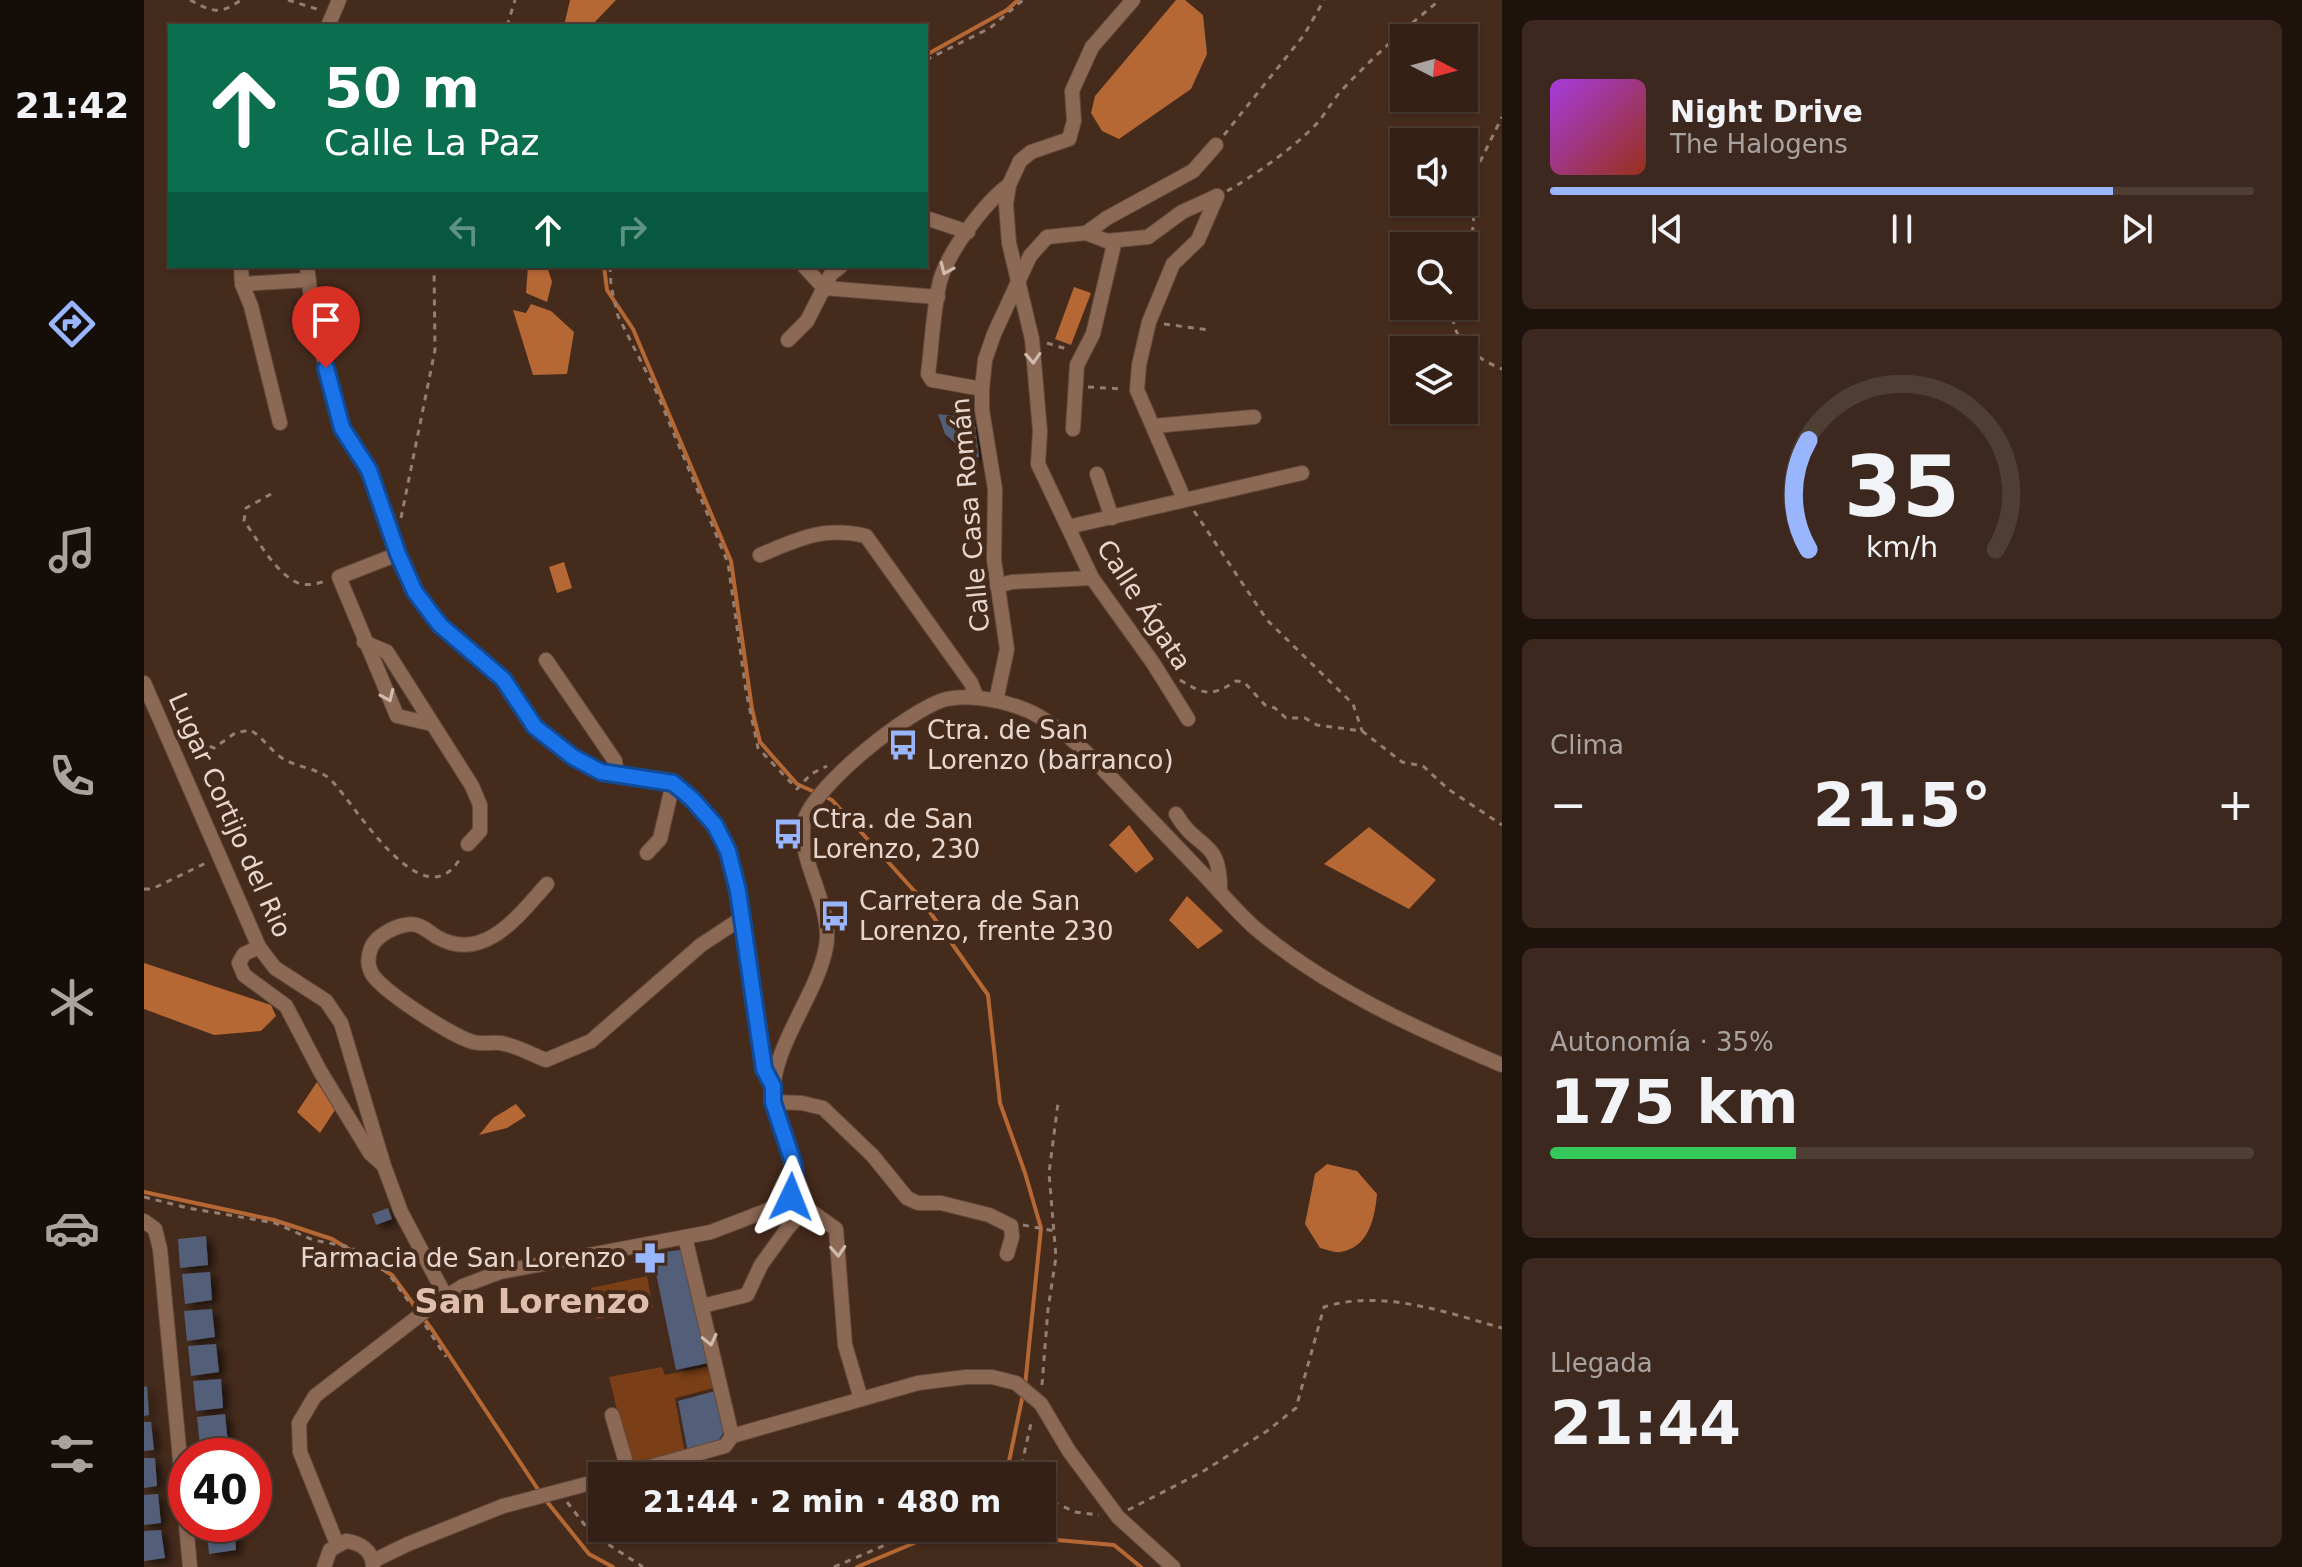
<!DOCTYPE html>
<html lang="es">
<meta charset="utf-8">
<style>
body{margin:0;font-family:"DejaVu Sans",sans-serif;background:#3c281e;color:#f1f3f6;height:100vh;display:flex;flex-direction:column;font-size:30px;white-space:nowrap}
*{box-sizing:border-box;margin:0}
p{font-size:26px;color:#a9a3a0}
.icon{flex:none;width:44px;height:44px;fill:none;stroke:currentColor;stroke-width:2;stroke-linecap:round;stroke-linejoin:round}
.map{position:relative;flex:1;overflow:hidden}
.drawer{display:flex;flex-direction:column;gap:20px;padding:20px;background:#1d120c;width:800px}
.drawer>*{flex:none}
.hud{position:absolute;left:24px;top:24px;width:760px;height:244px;border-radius:0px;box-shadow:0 2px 6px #0004,0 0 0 2px #4e3e34;background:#0b6e4f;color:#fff;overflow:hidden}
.needle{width:52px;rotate:96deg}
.buttons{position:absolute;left:1246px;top:24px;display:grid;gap:16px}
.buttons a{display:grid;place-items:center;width:88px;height:88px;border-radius:0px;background:#342015;box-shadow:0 2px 6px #0004,0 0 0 2px #4e3e34;font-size:40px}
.speed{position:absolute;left:24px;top:1438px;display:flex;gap:16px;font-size:40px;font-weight:700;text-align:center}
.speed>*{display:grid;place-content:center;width:104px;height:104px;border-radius:50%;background:#342015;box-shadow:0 2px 6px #0004,0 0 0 2px #4e3e34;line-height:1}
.speed .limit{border:12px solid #d22;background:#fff;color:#111}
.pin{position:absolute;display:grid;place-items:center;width:68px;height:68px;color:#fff;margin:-82px -34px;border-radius:50% 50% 50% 0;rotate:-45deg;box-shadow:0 0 8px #0007}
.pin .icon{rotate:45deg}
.me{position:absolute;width:88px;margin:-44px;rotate:2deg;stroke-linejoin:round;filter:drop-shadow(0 0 6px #0008)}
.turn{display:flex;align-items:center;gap:28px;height:168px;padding:0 24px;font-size:36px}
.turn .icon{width:104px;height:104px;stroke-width:2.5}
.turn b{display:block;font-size:56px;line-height:68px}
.lanes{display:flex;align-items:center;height:76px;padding:0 24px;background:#0003;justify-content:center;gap:40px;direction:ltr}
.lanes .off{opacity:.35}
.big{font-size:60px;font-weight:700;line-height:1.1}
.drawer .card{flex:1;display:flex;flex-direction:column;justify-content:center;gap:12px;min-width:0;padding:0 28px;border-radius:12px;background:#3c281e}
.drawer .dial{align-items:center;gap:0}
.dial svg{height:208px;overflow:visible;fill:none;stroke:#4e3e34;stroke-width:7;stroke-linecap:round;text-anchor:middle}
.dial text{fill:#f1f3f6;stroke:none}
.song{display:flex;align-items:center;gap:24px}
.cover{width:96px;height:96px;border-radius:12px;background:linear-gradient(135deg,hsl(280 70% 55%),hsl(10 70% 35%))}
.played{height:8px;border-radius:4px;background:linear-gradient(90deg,#98b5fd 80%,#4e3e34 80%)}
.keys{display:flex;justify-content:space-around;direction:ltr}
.heat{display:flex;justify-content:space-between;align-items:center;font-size:44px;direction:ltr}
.charge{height:12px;border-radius:6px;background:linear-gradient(90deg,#34c759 35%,#4e3e34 0)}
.trip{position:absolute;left:444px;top:1462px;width:468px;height:80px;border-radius:0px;background:#342015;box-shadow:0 2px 6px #0004,0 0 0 2px #4e3e34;font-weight:700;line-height:80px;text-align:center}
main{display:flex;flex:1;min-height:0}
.menu{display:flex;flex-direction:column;width:144px;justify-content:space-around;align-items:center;background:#150d08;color:#a9a3a0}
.menu .icon{width:56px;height:56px}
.menu .current{color:#98b5fd}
.menu b{font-size:36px;color:#f1f3f6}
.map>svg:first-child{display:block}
</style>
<main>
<nav class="menu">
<b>21:42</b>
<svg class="icon current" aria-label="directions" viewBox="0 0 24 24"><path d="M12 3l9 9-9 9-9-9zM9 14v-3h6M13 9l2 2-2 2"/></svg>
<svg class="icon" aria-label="music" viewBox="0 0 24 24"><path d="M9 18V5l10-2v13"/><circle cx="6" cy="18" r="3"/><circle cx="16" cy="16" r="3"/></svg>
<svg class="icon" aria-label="phone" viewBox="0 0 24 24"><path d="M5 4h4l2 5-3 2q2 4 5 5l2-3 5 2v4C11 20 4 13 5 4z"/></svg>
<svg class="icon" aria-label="climate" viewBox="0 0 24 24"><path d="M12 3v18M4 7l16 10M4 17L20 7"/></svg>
<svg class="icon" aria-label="car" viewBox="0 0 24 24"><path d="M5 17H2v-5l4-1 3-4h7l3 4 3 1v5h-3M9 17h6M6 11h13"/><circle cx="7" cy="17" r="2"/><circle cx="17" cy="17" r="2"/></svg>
<svg class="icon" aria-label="filters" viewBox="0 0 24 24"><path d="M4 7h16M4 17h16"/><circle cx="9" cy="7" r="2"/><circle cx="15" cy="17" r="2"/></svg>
</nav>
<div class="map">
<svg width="1358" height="1567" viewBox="0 0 1358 1567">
<defs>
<filter id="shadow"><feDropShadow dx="6" dy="3.5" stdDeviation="4" flood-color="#0009"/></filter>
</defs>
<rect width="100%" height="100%" fill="#452b1c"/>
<g fill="#7a3f17">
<polygon points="503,1276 509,1307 453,1319 447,1288"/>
<polygon points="565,1366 570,1388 531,1398 541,1454 487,1466 465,1377 518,1367 521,1375"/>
</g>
<g fill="#b56734">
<polygon points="426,0 472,0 449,24 420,26"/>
<polygon points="1032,0 1041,0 1059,15 1063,54 1047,89 975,139 958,131 947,113 951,96"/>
<polygon points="384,266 403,266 408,282 403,302 382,293"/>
<polygon points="930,287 947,293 927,345 911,339"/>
<polygon points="387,304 407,311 430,332 423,374 389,375 369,310 382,313"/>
<polygon points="420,562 428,588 413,593 405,567"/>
<polygon points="985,825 1010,859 992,873 965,845"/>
<polygon points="1225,827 1292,880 1265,909 1180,864"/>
<polygon points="1043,896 1079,931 1054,949 1025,920"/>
<polygon points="0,963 127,1005 132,1016 117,1031 70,1035 0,1009"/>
<polygon points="173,1082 191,1110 176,1133 153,1112"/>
<polygon points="372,1104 382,1116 363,1128 335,1135 349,1118"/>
<path d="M 1183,1164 L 1213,1171 L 1233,1194 C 1231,1217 1225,1248 1196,1252 C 1191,1253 1181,1249 1176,1248 L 1161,1224 L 1171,1174 Z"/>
</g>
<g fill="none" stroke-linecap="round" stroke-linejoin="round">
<g stroke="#b56734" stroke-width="4">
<polyline points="782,55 863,10 874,0"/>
<polyline points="460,266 463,290 489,329 587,561 608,709 616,742 653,784 688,800 774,895 844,995 856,1103 881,1173 897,1228 881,1386"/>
<polyline points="0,1192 130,1220 188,1239 248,1275 289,1331 395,1491"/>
<polyline points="862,1476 879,1394"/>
<polyline points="400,1498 445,1554 469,1567"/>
<polyline points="889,1528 913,1540 970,1545 997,1567"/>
<polyline points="713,1567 806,1528"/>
</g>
</g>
<g fill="#535e79" filter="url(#shadow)">
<polygon points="794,414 830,418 835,457 829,459 801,434"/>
<polygon points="244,1208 248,1219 232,1225 228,1214"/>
<polygon points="62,1236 64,1265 36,1268 34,1239"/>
<polygon points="535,1250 540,1253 564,1363 532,1370 508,1254"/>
<polygon points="66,1272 68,1300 41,1304 38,1274"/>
<polygon points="68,1309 71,1337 43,1341 40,1311"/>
<polygon points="72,1344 75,1372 47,1376 44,1346"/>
<polygon points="77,1379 79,1408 52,1411 49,1381"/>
<polygon points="3,1386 5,1415 0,1416 0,1387"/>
<polygon points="571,1391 580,1432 571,1446 544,1453 534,1401"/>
<polygon points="81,1414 84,1443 56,1446 53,1417"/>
<polygon points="0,1422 7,1422 10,1450 0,1451"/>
<polygon points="84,1451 84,1456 50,1456 50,1454"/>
<polygon points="0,1458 11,1458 13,1486 0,1488"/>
<polygon points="14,1494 17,1523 0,1525 0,1495"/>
<polygon points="62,1524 90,1524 92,1550 65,1554"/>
<polygon points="17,1530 21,1558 0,1561 0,1531"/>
</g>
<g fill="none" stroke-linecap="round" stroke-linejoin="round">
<g stroke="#624a3c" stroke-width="16">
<g id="minor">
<polyline points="989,0 948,47 928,91 930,121 925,139 887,152 876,161 865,185 862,204 865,243 888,339 896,431 894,464 948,578 1009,663 1044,719"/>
<polyline points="184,26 195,0"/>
<polyline points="782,218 824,232"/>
<polyline points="942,233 963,241 1004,237 1038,212 1073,196"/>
<polyline points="97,266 98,284"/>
<polyline points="163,266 168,306 189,399 198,428 225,470 254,554 271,592 296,625 359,679 391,727 429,757 457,772 529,783 548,799 571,825 584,851 594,891 620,1069 629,1086"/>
<polyline points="660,266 680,288"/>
<polyline points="680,288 794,297"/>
<polyline points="644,340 663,321 687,274 697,266"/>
<path d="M 838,389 L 788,380 L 784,374 C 788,344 789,311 796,281 C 804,252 841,202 865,185"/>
<polyline points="136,423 107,306 98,284 163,280"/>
<polyline points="1009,426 1110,417"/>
<polyline points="929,429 933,365 949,334 971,240"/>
<polyline points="953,474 968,518"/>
<polyline points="1040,499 993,390 995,365 1005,322 1029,264 1054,240 1073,196"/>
<polyline points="924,527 1158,473"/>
<polyline points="254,554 195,577 253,716 288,724"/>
<path d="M 616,555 C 655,539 679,526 722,536 L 827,683 L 833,698"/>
<polyline points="853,586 868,582 948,578"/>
<polyline points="220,642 243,652 328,786 336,805 336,831 324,844"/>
<polyline points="402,660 471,761 473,774"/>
<polyline points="0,683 115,947 131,968 182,1001 197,1023 240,1166 257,1212 302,1297"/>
<polyline points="852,701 863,649 850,560 851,489 838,410 838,389 841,360 850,334 886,256 903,237 942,233 963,218 1049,171 1072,145"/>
<path d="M 1032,814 C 1054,852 1077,837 1076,892"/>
<polyline points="503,853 516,839 529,783"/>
<path d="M 403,884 C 375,915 340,964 293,937 C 281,930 276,922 261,925 C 249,927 231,937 227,948 C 224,956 223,964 227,972 C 234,989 307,1035 326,1041 C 336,1045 346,1042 356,1043 C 372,1045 388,1055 402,1060 L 447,1041 L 557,945 L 598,918"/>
<polyline points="115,947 100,954 95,963 100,975 142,1006 176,1071 226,1153 237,1163"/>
<polyline points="629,1102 658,1103 679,1108 729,1156 763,1198 774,1203 797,1203 845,1215 867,1226 868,1237 863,1254"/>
<polyline points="647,1197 692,1229 701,1345 717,1399"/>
<polyline points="0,1221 11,1229 16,1249 42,1522"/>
<polyline points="541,1237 588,1436"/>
<polyline points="558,1306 603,1295 617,1265 643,1229 662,1208"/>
<polyline points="468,1415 485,1473"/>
<polyline points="588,1436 774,1383 822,1377 848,1377 872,1383 897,1404 925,1451 974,1517 1029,1567"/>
<polyline points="473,1476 581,1446 588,1436"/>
<polyline points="42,1524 46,1567"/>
<path d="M 193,1544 L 156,1452 L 155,1423 L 171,1396 L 289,1305 L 319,1286 L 356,1272 L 567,1232 L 637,1205 C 671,1176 631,1133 629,1098 C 627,1047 673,996 682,947 C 690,907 652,859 660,822 C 668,787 768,707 803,699 C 829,693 873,703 896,717 C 928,735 953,763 978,789 C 1006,818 1034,848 1062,877 C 1078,894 1094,913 1111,928 C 1183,989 1273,1029 1358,1065"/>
<polyline points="229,1561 264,1544 359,1506 458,1480"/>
<path d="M 180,1567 L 186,1550 L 202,1541 C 217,1543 229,1551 229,1567"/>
</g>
</g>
<g stroke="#947e72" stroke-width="3" stroke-dasharray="6 6" stroke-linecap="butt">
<path d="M 46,0 C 68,12 76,15 97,0"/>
<polyline points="144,0 176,10"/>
<polyline points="363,26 371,0"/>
<polyline points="782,60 846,28 879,0"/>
<polyline points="1080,135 1160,35 1180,0"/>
<path d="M 1083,191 C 1110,176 1155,144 1175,121 C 1183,111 1189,100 1197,91 C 1228,58 1261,28 1296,0"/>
<polyline points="1320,255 1328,240 1333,168 1358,117"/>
<polyline points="466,266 467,286 474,316 512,391 584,563 602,691 614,748 653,789 667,774 683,766"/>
<path d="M 1309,306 C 1305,339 1331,358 1358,369"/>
<polyline points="1020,324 1065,330"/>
<polyline points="903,343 926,350"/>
<polyline points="944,387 980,389"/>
<path d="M 127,494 L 102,508 L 100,521 C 114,540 130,571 152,582 C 161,587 174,584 184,580"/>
<polyline points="1050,511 1123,620 1209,704 1218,731"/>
<polyline points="257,518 291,350 290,266"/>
<path d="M 1036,680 C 1061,695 1067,697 1092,681 L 1100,682 L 1121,705 L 1131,708 L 1142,718 L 1161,718 L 1173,725 L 1218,731 L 1258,762 L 1279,766 L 1304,789 L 1358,825"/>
<path d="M 30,717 C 44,720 52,732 59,744 L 70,748 L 91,733 L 106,730 C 119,737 126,750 138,758 C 153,768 176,768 188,781 C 212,806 280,923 317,857"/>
<polyline points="0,889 8,889 64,862"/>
<polyline points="0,1197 44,1208 131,1223 169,1240 206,1247 232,1261 247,1277 268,1306"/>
<polyline points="879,1225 911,1231"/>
<polyline points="281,1325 302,1357"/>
<polyline points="898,1385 904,1309 912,1257 905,1173 914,1103"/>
<polyline points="873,1476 876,1472 888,1419"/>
<polyline points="898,1497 931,1512 955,1515"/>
<polyline points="423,1502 447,1533 499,1567"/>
<path d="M 984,1510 L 1058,1472 L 1123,1431 L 1152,1408 L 1180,1307 C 1238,1289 1301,1312 1358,1328"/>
<polyline points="690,1567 781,1528"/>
</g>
<use href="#minor" stroke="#8c6955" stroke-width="14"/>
</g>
<defs><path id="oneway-chevron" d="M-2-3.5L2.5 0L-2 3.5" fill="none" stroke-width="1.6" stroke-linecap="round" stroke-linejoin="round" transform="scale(2)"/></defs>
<g stroke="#d0bbaf">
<use href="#oneway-chevron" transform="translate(802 269) rotate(114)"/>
<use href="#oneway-chevron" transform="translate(889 358) rotate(87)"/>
<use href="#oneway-chevron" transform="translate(244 696) rotate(66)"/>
<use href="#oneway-chevron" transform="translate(694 1251) rotate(86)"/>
<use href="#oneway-chevron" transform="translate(566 1340) rotate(77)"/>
</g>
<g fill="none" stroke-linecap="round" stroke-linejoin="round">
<g stroke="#114b97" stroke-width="20">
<polyline id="route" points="182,368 198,428 225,470 254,554 271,592 296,625 359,679 391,727 429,757 457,772 529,783 548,799 571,825 584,851 594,891 620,1069 629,1086 629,1102 650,1165 651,1181 647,1197"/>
</g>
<use href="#route" stroke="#1a73e8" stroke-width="14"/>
</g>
<defs>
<g id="bus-bare" transform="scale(2.4)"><path d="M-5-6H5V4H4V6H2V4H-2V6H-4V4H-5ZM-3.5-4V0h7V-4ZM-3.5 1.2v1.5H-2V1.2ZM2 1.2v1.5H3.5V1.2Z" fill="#98b5fd" stroke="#452b1c" stroke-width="2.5" paint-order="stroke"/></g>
<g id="pharmacy-bare" transform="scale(2.4)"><path d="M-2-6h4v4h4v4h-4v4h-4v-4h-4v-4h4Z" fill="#98b5fd" stroke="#452b1c" stroke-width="2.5" paint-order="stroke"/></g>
</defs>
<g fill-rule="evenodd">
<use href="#bus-bare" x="759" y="745"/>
<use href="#bus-bare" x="644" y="834"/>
<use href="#bus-bare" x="691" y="916"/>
<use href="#pharmacy-bare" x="506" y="1258"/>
</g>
<g text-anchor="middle" stroke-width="8" stroke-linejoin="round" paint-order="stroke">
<g font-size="26" fill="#e7d6cd" stroke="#452b1c">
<text transform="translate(826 515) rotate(-95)" y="9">Calle Casa Román</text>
<text transform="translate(1000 605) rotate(57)" y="9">Calle Ágata</text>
<text transform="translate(86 815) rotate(66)" y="9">Lugar Cortijo del Rio</text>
</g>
<g font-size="26" fill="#e7d6cd" stroke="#452b1c" text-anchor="start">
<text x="783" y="739">Ctra. de San<tspan x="783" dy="30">Lorenzo (barranco)</tspan></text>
<text x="668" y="828">Ctra. de San<tspan x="668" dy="30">Lorenzo, 230</tspan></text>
<text x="715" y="910">Carretera de San<tspan x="715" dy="30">Lorenzo, frente 230</tspan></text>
<text x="482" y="1267" text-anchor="end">Farmacia de San Lorenzo</text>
</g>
<g font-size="34" font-weight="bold" fill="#dfbeab" stroke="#452b1c">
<text x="388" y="1313">San Lorenzo</text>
</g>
</g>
</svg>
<div class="buttons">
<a><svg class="needle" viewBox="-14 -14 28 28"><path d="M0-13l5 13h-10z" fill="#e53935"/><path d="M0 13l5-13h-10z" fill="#a9a3a0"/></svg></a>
<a><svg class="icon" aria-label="sound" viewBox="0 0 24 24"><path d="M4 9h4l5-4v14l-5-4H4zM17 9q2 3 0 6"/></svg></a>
<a><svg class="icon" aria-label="search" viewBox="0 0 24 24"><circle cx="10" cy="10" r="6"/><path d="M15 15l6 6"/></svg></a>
<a><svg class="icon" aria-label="layers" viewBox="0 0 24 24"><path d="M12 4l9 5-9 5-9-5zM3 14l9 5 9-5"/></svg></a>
</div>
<div class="speed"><div class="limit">40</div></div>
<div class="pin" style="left:182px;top:368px;background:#d93025"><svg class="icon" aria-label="arrive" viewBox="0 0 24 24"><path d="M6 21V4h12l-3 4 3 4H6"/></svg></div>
<svg class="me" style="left:647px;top:1197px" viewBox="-20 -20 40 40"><path d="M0-17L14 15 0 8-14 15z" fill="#1a73e8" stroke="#fff" stroke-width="4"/></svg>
<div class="trip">21:44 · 2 min · 480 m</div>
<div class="hud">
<div class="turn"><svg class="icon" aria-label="ahead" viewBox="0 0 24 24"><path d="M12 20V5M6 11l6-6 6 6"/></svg><div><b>50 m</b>Calle La Paz</div></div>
<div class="lanes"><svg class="icon off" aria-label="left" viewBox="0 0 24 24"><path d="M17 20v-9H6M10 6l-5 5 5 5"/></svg><svg class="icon" aria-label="ahead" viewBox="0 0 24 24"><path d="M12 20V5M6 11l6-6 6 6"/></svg><svg class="icon off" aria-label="right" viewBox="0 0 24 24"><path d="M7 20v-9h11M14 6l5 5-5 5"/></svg></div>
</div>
</div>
<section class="drawer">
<div class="card">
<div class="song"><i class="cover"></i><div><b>Night Drive</b><p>The Halogens</p></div></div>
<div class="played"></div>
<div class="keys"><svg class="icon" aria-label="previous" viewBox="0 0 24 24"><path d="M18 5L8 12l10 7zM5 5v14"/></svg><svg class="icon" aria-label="pause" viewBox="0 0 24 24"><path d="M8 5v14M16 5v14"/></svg><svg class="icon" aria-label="next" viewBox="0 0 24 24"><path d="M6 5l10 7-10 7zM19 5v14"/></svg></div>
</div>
<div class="card dial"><svg viewBox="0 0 100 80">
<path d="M14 69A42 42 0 1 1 86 69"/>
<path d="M14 69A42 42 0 0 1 14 27" stroke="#98b5fd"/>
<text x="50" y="56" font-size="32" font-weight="700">35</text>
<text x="50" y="72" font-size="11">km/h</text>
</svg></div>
<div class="card"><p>Clima</p>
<div class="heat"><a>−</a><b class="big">21.5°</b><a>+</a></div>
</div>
<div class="card"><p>Autonomía · 35%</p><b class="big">175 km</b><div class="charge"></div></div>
<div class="card"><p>Llegada</p><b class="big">21:44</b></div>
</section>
</main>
